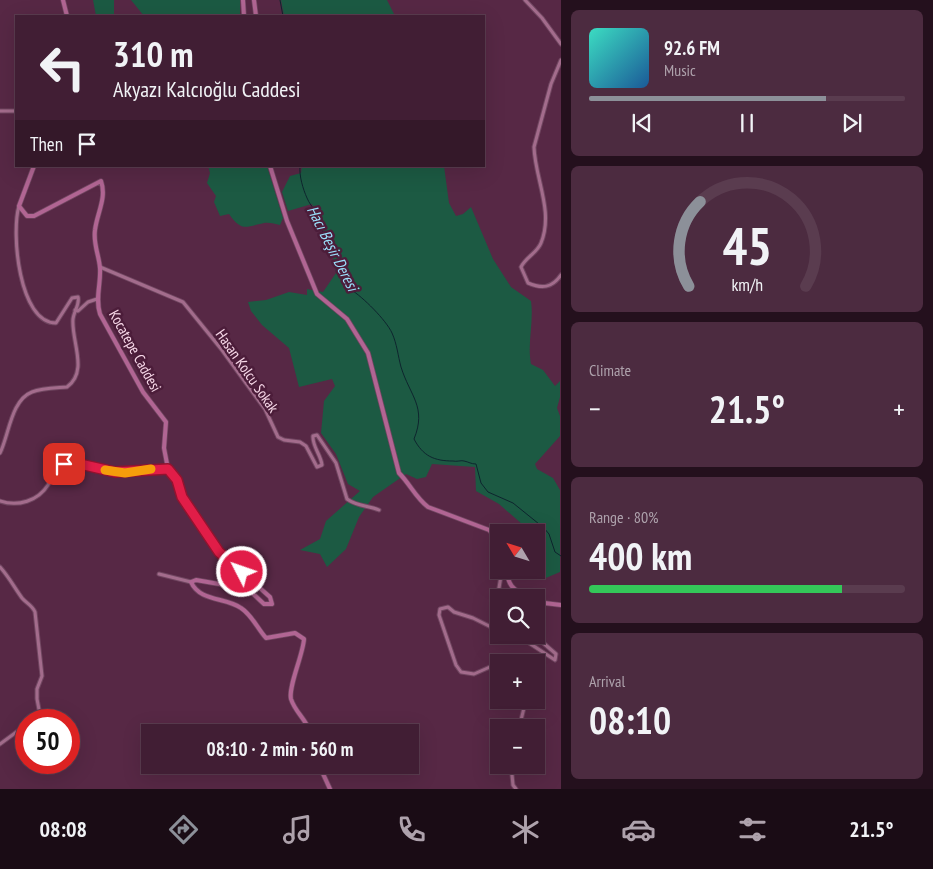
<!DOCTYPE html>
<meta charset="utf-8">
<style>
body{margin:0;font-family:"PT Sans Narrow",sans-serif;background:#4c2b40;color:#f1f3f6;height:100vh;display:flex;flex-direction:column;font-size:19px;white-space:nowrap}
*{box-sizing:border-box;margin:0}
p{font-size:16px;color:#aea2ac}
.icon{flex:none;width:28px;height:28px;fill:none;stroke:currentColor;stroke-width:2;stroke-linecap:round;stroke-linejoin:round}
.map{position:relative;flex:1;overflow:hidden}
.details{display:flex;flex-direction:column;gap:10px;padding:10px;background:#24101d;width:372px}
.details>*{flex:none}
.top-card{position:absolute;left:15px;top:15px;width:470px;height:152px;border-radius:0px;box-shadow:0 5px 20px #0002,0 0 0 1px #5a3c4f;background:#411e34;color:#f1f3f6;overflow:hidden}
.needle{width:32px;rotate:308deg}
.tools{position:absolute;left:490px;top:524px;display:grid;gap:10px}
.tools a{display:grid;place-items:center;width:55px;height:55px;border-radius:0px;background:#411e34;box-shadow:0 5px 20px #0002,0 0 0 1px #5a3c4f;font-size:25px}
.speed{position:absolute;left:15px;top:709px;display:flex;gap:10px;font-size:25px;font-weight:700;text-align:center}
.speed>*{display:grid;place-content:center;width:65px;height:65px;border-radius:50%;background:#411e34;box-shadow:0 5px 20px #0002,0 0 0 1px #5a3c4f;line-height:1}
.speed .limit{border:8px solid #d22;background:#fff;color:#111}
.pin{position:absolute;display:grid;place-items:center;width:42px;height:42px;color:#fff;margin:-21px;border-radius:10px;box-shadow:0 2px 8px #0006}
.me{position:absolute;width:55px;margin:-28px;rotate:311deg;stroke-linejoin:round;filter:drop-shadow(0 0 4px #0008)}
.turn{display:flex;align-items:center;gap:18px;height:105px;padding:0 15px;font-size:22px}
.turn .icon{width:65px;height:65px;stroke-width:2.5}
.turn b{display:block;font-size:35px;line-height:42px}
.then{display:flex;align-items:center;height:48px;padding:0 15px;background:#0003;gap:10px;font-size:19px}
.big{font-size:38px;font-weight:800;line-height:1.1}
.details .widget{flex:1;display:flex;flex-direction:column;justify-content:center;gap:8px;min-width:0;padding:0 18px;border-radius:8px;background:#4c2b40}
.details .dial{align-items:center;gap:0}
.dial svg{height:130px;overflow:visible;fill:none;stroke:#5a3c4f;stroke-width:7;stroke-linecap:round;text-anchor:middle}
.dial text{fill:#f1f3f6;stroke:none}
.song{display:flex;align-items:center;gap:15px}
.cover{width:60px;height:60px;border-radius:8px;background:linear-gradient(135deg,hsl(170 70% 55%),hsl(210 70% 35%))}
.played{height:5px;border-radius:2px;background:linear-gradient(90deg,#8c9099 75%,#5a3c4f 75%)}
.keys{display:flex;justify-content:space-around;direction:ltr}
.heat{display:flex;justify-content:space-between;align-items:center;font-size:28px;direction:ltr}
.charge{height:8px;border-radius:4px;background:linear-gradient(90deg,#34c759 80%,#5a3c4f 0)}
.trip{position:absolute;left:141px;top:724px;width:278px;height:50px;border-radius:0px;background:#411e34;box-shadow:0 5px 20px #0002,0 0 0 1px #5a3c4f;font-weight:800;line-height:50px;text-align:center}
.menu{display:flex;height:80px;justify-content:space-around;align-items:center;background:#1a0c15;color:#aea2ac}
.menu .icon{width:35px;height:35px}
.menu .on{color:#8c9099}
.menu b{font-size:22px;color:#f1f3f6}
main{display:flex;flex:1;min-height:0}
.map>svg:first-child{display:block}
</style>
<main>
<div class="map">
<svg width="561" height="789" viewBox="0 0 561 789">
<rect width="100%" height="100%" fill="#572845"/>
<g fill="#1c5a43">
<polygon points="93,0 114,0 114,16 96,16"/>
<polygon points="131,0 240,0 240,16 144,16"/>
<polygon points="281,0 387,0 395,16 284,16"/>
<path d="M 208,166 L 267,166 L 283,218 L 280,225 C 275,224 269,222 264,223 C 245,227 242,232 229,214 L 220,216 L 214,202 L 216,196 L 207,183 L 210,173 Z"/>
<path d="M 302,166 L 444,166 L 449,203 L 456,216 L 463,214 L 471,207 L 493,259 L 511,287 L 531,301 C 534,323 527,343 531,364 L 543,370 L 555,386 L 560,381 L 560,397 L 557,408 L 560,416 L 560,436 L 535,464 L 537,469 L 553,478 L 560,490 L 560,572 L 541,580 L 535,575 L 544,565 L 543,550 L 536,540 L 536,532 L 531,532 L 499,504 L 476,491 L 475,467 L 432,464 L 426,477 L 417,479 L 406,474 L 373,497 L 359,517 L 346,549 L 327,567 L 320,554 L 300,550 L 320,539 L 326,521 L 360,491 L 348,484 L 336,454 L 321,433 L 324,401 L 335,386 L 332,379 L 299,387 L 289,348 L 262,325 L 251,311 L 248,302 L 266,300 L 289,292 L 307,295 L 307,289 L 323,292 L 336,273 L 332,252 L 312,204 L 288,211 L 282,192 L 290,176 L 301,173 Z"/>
</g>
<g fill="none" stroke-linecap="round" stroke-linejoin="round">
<g stroke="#0e252e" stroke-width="1">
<polyline points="280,0 283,16"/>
<path d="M 300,166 C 299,176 303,189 307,198 C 311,208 321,214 319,226 L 326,236 L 326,242 L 337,249 L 346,272 L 351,278 L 350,289 C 363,297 386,320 392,333 C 397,344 398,356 401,367 C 410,396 427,407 414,439 C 423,456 434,461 453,461 C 456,462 462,460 464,461 C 469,462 471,464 476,464 L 481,483 L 488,492 L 513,503 L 544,528 L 549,534 L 555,552 L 561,556"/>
</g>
<g stroke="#704660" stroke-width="5">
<g id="minor">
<polyline points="525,0 542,18 561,44"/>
<path d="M 561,60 L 551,84 L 534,147 C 535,179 554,211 541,243 C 537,253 526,257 521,267 L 528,283 C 542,289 552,288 561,275"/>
<polyline points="0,111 16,111"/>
<path d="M 100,267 L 183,302 L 222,350 L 265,409 L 278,437 L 284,440 L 300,442 L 306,446 L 317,467 L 322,465 C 321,455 312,446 313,436 L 317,435 L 336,463 L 347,499 C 358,507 368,505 379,510"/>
<polyline points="75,310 78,311 88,302 97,299"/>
<path d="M 0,453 C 9,435 11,400 32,392 C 42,388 55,388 67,387 C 89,371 71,341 73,319 C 74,311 80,304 78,297 L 72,298 L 56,323 C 19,323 11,233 19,206"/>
<path d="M 0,501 C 18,507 38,501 48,485 C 53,476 53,468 64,465 C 80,459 98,470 114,472 C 132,475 150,466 168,469"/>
<path d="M 0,567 C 9,577 14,587 22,598 C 26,603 32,605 35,612 L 42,676 L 37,689 L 37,699 L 41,720"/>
<polyline points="502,570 499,588 503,598"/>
<polyline points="159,574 191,582"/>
<polyline points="499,631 473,618 454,612 448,607 440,609 439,615 456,665 461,672 474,674 499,663"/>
<polyline points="523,635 529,643 555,660 556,654 534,635"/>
<polyline points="499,662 519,659 525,662"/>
<polyline points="519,728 526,700"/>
<polyline points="0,744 26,725"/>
<polyline points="511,765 513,785 516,789"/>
</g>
</g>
<g stroke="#704660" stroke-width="5.5">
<g id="major">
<polyline points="63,0 67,16"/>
<polyline points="243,0 244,16"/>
<polyline points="254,0 256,16"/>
<path d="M 34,166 L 19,206 L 27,216 L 34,216 L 101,181 C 107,198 97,213 95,230 C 93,244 99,255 100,268 C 101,285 95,298 100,314 L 143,392 L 166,422 L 164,448 L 168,469 L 177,480 L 182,497 L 219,552 L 270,597 L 272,604 L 264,604 L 248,589 L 196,580 L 191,582 C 200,602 226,597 241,608 C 252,615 257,628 266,638 L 295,633 L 304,639 C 303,655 288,687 291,699 C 295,712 306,719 310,732"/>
<path d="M 270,166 L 287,221 L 317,294 L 347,319 L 368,353 L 399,473 C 410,484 416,498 428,507 L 489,530 L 499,541"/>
<path d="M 508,570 C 506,585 515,590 527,598"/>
<polyline points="536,602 561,605"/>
<polyline points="319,765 330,789"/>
</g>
</g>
<use href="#minor" stroke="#a36c8c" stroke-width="3"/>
<use href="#major" stroke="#b16593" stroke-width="4"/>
</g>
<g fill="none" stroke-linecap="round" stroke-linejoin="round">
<g stroke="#92132f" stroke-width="12">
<polyline id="route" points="64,464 80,464 115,472 168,469 177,480 182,497 219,552 242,572"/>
</g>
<use href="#route" stroke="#e11d48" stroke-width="9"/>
<polyline stroke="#f59e0b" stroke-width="9" points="105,470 125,473 151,469"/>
</g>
<g text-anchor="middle" stroke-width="5" stroke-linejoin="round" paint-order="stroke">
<g font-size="15" fill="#f8d9e9" stroke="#4c1d3a">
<text transform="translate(135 351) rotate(61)" y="5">Kocatepe Caddesi</text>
<text transform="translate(247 371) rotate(55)" y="5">Hasan Kolcu Sokak</text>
</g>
<g font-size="16" font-style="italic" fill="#9adef9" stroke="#4c1d3a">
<text transform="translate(333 248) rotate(63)" y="6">Hacı Beşir Deresi</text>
</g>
</g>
</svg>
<div class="tools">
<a><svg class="needle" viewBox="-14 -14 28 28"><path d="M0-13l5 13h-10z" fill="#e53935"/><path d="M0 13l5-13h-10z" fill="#aea2ac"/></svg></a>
<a><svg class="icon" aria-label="search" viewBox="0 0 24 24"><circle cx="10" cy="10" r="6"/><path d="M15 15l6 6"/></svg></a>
<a>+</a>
<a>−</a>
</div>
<div class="speed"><div class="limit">50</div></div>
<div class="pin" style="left:64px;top:464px;background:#d93025"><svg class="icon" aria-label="arrive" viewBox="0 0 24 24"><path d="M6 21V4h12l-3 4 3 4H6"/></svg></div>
<svg class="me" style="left:242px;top:572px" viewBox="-20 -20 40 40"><circle r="17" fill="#e11d48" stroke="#fff" stroke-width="3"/><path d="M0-11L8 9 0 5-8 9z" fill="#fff"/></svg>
<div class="trip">08:10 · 2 min · 560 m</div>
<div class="top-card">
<div class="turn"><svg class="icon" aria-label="left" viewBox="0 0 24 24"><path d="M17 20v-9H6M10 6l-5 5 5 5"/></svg><div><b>310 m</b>Akyazı Kalcıoğlu Caddesi</div></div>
<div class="then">Then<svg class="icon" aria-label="arrive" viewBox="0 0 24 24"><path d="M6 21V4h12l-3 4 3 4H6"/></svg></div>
</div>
</div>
<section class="details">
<div class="widget">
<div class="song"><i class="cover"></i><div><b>92.6 FM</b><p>Music</p></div></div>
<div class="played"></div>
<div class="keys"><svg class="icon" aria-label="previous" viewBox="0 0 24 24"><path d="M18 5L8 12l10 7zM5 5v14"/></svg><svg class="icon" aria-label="pause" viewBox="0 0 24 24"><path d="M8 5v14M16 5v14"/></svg><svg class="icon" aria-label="next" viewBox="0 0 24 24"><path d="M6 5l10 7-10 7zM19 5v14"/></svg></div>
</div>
<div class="widget dial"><svg viewBox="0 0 100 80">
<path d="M14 69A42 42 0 1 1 86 69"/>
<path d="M14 69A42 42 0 0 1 21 17" stroke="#8c9099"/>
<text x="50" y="56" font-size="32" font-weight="700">45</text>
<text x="50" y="72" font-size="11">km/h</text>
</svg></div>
<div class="widget"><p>Climate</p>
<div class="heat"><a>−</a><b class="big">21.5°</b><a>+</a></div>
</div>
<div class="widget"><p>Range · 80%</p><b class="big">400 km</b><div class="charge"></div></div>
<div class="widget"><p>Arrival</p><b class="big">08:10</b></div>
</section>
</main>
<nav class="menu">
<b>08:08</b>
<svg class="icon on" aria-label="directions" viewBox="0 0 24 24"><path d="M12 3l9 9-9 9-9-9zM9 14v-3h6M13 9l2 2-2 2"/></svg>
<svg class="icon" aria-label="music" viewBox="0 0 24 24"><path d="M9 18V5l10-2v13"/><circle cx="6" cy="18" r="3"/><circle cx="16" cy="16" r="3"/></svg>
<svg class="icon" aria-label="phone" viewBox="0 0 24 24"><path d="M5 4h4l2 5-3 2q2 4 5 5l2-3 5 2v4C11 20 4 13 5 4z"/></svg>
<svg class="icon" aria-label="climate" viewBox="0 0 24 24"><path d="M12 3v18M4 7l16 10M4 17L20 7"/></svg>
<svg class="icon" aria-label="car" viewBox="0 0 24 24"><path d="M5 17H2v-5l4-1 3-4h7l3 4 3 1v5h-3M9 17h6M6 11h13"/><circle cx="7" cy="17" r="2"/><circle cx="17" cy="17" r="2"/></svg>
<svg class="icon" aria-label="filters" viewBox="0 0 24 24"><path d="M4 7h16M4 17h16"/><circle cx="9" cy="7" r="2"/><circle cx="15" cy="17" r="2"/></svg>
<b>21.5°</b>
</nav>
